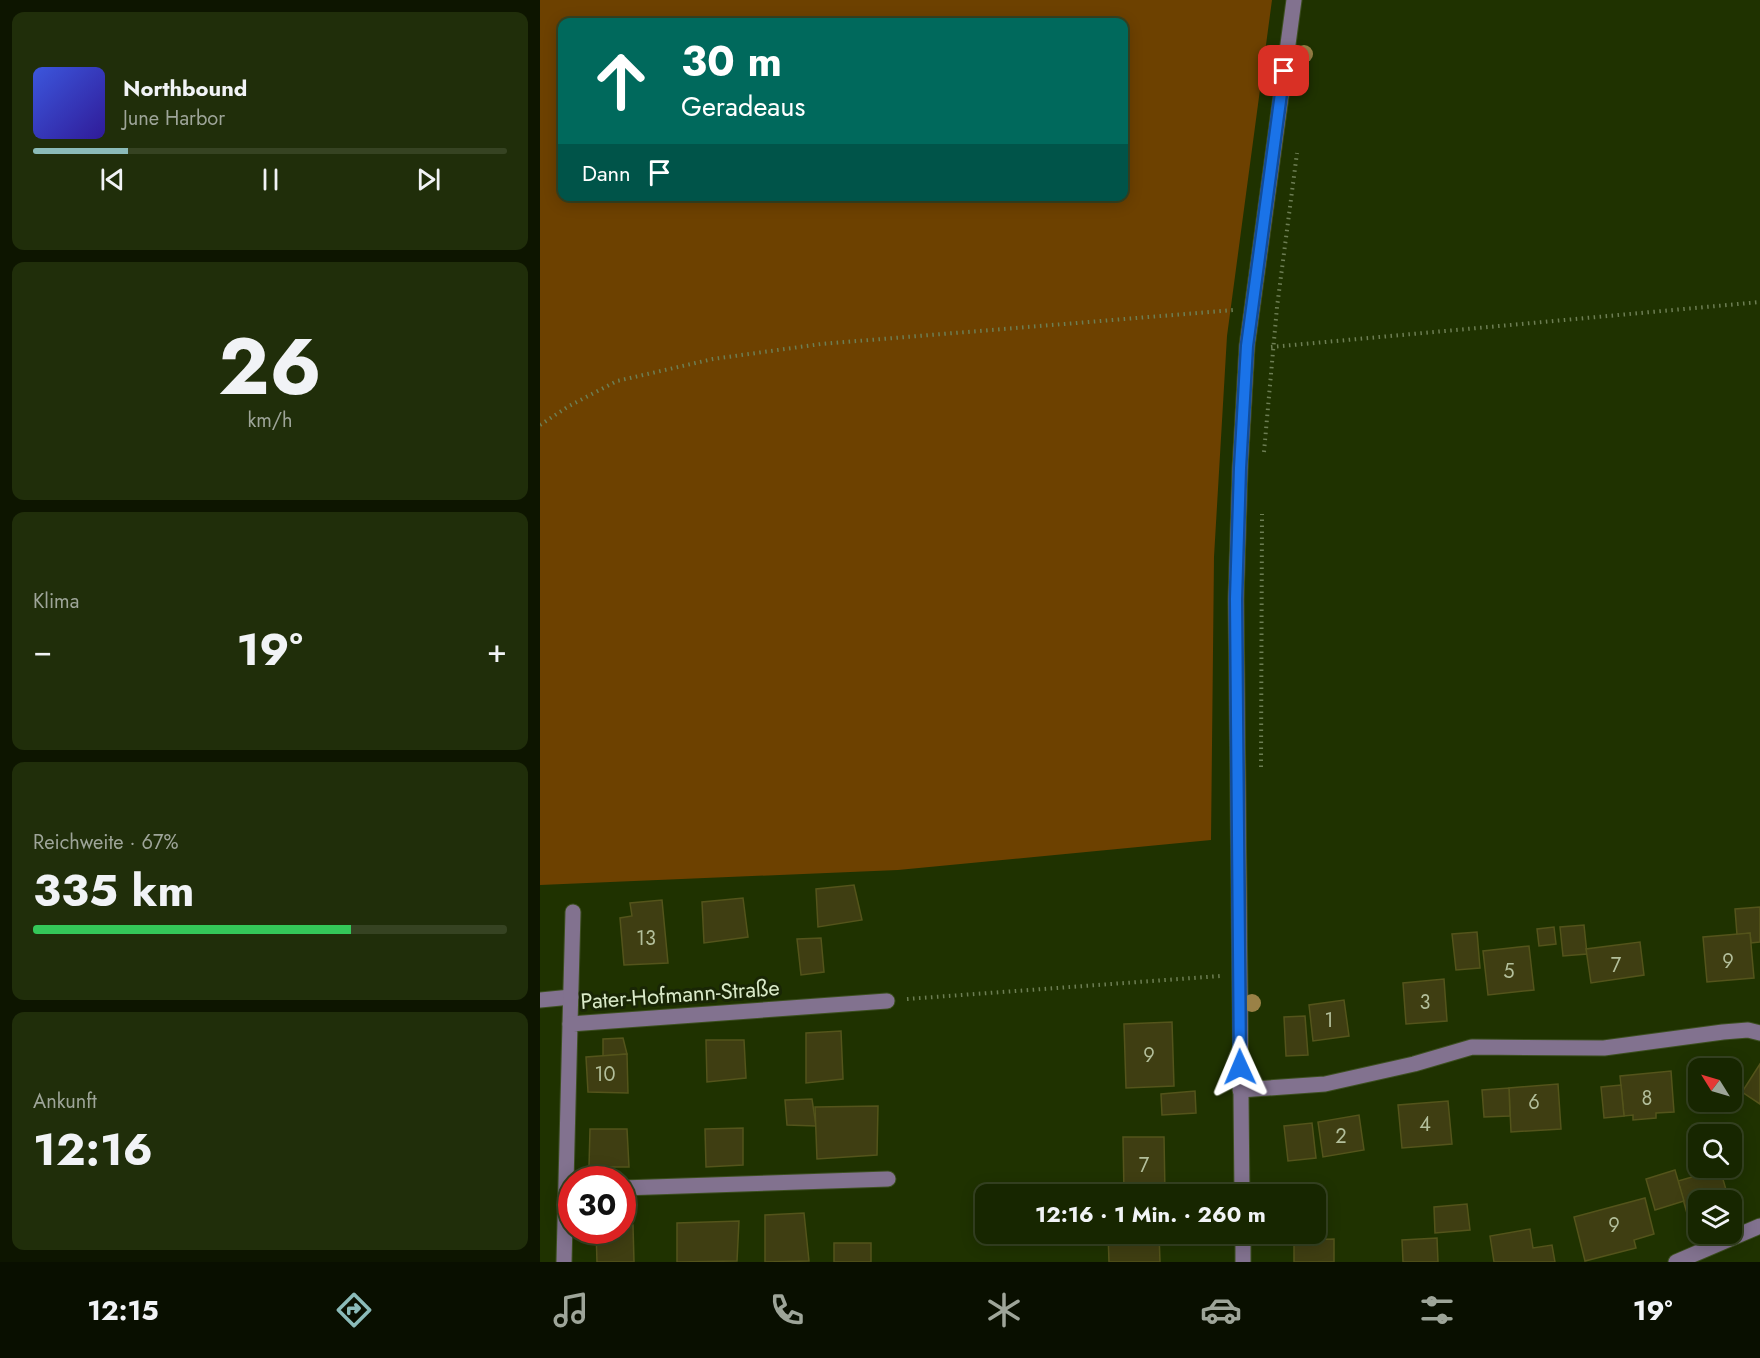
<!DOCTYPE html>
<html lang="de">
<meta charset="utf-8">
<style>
body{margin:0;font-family:Jost,sans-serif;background:#202e0a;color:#f1f3f6;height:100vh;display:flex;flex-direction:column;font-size:22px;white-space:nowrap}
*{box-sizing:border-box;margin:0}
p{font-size:20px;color:#9ea599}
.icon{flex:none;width:33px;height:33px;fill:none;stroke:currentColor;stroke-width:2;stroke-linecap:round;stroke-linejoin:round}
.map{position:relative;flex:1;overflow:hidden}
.details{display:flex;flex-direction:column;gap:12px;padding:12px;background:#0d1500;width:540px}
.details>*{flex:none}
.guide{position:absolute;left:18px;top:18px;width:570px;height:183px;border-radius:12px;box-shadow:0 3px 15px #0003,0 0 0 2px #364322;background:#00695c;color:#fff;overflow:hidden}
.needle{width:39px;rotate:307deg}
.controls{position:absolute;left:1148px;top:1058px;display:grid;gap:12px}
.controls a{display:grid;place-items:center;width:54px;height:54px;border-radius:12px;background:#172600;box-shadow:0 3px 15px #0003,0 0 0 2px #364322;font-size:30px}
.speed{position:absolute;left:18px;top:1166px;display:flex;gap:12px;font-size:30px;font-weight:700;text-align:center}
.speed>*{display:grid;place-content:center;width:78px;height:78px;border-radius:50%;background:#172600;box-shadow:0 3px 15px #0003,0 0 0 2px #364322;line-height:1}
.speed .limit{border:9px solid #d22;background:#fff;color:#111}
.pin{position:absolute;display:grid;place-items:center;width:51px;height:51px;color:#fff;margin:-26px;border-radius:12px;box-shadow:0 3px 9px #0006}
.me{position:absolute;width:66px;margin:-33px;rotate:359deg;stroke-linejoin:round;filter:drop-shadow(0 0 4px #0008)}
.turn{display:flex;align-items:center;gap:21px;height:126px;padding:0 24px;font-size:27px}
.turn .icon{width:78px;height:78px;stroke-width:2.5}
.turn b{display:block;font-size:42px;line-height:51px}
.then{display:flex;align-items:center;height:57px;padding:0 24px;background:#0003;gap:12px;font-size:22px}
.big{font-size:45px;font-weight:700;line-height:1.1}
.details .widget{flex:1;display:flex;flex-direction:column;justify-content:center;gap:9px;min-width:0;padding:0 21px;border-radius:12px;background:#202e0a}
.details .dial{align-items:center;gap:0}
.dial b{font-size:78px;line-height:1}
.song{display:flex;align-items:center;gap:18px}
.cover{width:72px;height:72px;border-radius:9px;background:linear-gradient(135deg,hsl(230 70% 55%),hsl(250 70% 35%))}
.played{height:6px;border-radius:3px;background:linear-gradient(90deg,#8bbbb9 20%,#364322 20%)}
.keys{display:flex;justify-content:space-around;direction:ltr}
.heat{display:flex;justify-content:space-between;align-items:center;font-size:33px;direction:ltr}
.charge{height:9px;border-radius:4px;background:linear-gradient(90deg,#34c759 67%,#364322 0)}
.trip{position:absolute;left:435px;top:1184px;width:351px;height:60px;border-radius:12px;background:#172600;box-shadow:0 3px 15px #0003,0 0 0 2px #364322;font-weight:700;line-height:60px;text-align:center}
.tab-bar{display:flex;height:96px;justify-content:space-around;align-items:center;background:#090f00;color:#9ea599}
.tab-bar .icon{width:42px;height:42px}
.tab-bar .active{color:#8bbbb9}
.tab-bar b{font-size:27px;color:#f1f3f6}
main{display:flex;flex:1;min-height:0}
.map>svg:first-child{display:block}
</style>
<main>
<section class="details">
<div class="widget">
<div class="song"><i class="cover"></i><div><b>Northbound</b><p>June Harbor</p></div></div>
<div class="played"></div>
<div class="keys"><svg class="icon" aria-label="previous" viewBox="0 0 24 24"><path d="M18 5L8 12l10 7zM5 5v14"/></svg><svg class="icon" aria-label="pause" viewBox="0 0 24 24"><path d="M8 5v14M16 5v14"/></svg><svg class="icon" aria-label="next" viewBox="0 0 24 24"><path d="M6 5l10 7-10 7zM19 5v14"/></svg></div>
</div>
<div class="widget dial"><b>26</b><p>km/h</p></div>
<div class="widget"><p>Klima</p>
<div class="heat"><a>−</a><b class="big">19°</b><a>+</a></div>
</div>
<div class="widget"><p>Reichweite · 67%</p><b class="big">335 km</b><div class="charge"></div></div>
<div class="widget"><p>Ankunft</p><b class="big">12:16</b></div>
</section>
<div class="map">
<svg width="1220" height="1262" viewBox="0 0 1220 1262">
<rect width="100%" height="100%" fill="#1f3200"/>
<path fill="#6d4100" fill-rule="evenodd" d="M 0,0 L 732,0 L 687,336 L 674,557 L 671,840 L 358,870 L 0,885 ZM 22,22 L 584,22 L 584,196 L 22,196 Z"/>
<g fill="#3f3e12" stroke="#54541b" stroke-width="1.5">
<polygon points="314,885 322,920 278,927 276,889"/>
<polygon points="203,898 208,937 164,943 162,902"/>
<polygon points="122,900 128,963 84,965 80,918 92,916 90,903"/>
<polygon points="1220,907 1220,942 1211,943 1210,933 1197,935 1195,909"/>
<polygon points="1044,925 1047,954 1023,956 1020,927"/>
<polygon points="1014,927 1016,944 999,946 997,929"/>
<polygon points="937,932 940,968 916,970 912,934"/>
<polygon points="1210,933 1214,978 1167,982 1163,937"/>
<polygon points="281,938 284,972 261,975 257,939"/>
<polygon points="1100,942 1104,975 1051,983 1046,949"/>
<polygon points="989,946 994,990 948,995 943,951"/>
<polygon points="904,979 907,1021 866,1024 863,983"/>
<polygon points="804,1000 809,1036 773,1041 769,1005"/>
<polygon points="765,1016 768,1055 746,1056 744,1017"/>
<polygon points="632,1022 634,1086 586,1088 584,1024"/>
<polygon points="301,1031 303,1079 266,1083 266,1033"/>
<polygon points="83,1038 87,1054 63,1056 63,1039"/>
<polygon points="166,1040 204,1040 206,1078 167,1082"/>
<polygon points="87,1054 88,1093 48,1092 46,1057"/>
<polygon points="1220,1064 1220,1104 1202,1092"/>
<polygon points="1131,1071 1134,1112 1116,1113 1116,1118 1093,1120 1093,1115 1084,1116 1080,1076"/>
<polygon points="1018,1084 1021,1129 971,1132 969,1088"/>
<polygon points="1081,1085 1084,1116 1064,1118 1061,1087"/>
<polygon points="969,1088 970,1116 944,1117 942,1090"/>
<polygon points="655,1091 656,1113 622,1115 621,1094"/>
<polygon points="272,1099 276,1126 247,1125 245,1100"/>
<polygon points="908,1101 912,1144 862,1148 858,1105"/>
<polygon points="338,1106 337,1155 277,1159 275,1107"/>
<polygon points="819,1115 824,1150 783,1157 778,1122"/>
<polygon points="772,1123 776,1158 748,1161 744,1126"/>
<polygon points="203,1128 203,1165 166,1167 165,1129"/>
<polygon points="50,1129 87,1129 89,1167 49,1167"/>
<polygon points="583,1137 624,1137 625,1193 584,1194"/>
<polygon points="1180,1169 1189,1200 1158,1200 1158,1214 1148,1217 1138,1181"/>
<polygon points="1135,1170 1144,1201 1115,1210 1106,1179"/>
<polygon points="1105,1198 1114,1234 1094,1240 1096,1248 1045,1261 1034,1217"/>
<polygon points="927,1204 930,1230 895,1233 894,1207"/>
<polygon points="264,1213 269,1261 225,1262 225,1215"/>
<polygon points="199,1221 197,1261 137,1262 137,1223"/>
<polygon points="82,1225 93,1225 94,1262 57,1262 56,1230 82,1230"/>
<polygon points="990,1229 993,1248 1012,1245 1015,1262 954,1262 950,1236"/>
<polygon points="568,1233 619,1233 620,1262 569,1262"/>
<polygon points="897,1238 898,1262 863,1262 862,1240"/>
<polygon points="794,1239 794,1262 754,1262 754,1240"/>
<rect x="294" y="1243" width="37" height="19"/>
</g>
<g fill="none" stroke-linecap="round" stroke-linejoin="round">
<g stroke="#3d4f20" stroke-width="17">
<g id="minor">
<polyline points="0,1000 31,997"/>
<polyline points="30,1024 33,912"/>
<polyline points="700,1090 785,1084 874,1064 932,1047 1064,1048 1183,1032 1208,1030 1220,1033"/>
<polyline points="82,1188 348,1179"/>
<polyline points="702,1194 696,599 700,469 707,346 754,0"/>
<polyline points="703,1233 703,1262"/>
<polyline points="24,1262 30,1024 347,1001"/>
<polyline points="1136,1262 1220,1226"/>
</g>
</g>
<g stroke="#6d7e53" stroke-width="4" stroke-dasharray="1.5 4.5" stroke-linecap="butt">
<polyline points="731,347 1220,302"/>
<polyline points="0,425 29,406 77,381 173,359 281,344 694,310"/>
<polyline points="724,452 737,307 757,153"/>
<polyline points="721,767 722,514"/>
<polyline points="367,999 680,976"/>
</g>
<use href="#minor" stroke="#82728f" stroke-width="15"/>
</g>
<g fill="#9a8146">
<circle cx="764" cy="54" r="9"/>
<circle cx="712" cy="1003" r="9"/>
</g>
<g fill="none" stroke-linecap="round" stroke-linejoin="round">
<g stroke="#114b97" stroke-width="15">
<polyline id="route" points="700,1067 696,599 700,468 707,346 744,71"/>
</g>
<use href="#route" stroke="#1a73e8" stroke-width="10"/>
</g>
<g text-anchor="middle" stroke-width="6" stroke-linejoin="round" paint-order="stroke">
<g font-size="20" fill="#b3bf9b">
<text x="106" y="945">13</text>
<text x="1188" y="968">9</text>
<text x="1076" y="972">7</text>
<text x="969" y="978">5</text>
<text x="885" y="1009">3</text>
<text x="789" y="1027">1</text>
<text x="609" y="1062">9</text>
<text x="65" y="1081">10</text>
<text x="1107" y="1105">8</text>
<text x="994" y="1109">6</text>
<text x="885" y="1131">4</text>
<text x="801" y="1143">2</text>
<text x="604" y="1172">7</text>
<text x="1074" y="1232">9</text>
</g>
<g font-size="22" fill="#daeac9" stroke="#192605">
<text transform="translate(140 994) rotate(-4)" y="8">Pater-Hofmann-Straße</text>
</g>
</g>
</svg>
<div class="controls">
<a><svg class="needle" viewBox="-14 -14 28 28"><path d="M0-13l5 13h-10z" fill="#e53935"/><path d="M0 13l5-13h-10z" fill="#9ea599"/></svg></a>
<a><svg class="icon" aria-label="search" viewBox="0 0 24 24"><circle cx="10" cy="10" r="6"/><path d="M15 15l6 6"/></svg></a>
<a><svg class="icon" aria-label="layers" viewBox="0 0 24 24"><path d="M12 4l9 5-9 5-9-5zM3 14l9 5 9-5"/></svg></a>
</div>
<div class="speed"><div class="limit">30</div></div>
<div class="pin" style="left:744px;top:71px;background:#d93025"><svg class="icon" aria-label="arrive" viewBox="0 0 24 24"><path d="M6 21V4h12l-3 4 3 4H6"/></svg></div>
<svg class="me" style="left:700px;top:1067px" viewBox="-20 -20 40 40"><path d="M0-17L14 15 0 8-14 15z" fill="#1a73e8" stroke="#fff" stroke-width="4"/></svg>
<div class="trip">12:16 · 1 Min. · 260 m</div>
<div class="guide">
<div class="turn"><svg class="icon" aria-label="ahead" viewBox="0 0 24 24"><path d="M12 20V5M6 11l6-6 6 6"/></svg><div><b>30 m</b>Geradeaus</div></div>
<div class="then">Dann<svg class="icon" aria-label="arrive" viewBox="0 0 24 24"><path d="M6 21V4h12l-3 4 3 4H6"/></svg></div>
</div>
</div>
</main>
<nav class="tab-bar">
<b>12:15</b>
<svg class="icon active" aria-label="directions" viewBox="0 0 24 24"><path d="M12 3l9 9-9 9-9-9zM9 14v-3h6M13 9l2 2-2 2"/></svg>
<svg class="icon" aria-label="music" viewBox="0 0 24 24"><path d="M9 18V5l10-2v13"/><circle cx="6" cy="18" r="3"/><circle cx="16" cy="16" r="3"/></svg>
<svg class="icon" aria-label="phone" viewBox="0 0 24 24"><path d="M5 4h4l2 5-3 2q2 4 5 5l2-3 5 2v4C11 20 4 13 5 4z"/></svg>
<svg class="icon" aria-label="climate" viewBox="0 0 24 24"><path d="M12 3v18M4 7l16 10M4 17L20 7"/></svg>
<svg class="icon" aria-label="car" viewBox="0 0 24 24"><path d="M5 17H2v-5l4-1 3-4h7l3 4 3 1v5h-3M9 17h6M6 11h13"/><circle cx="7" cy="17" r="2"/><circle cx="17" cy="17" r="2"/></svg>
<svg class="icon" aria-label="filters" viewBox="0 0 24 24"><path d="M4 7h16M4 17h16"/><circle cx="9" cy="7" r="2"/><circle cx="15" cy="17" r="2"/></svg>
<b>19°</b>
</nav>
